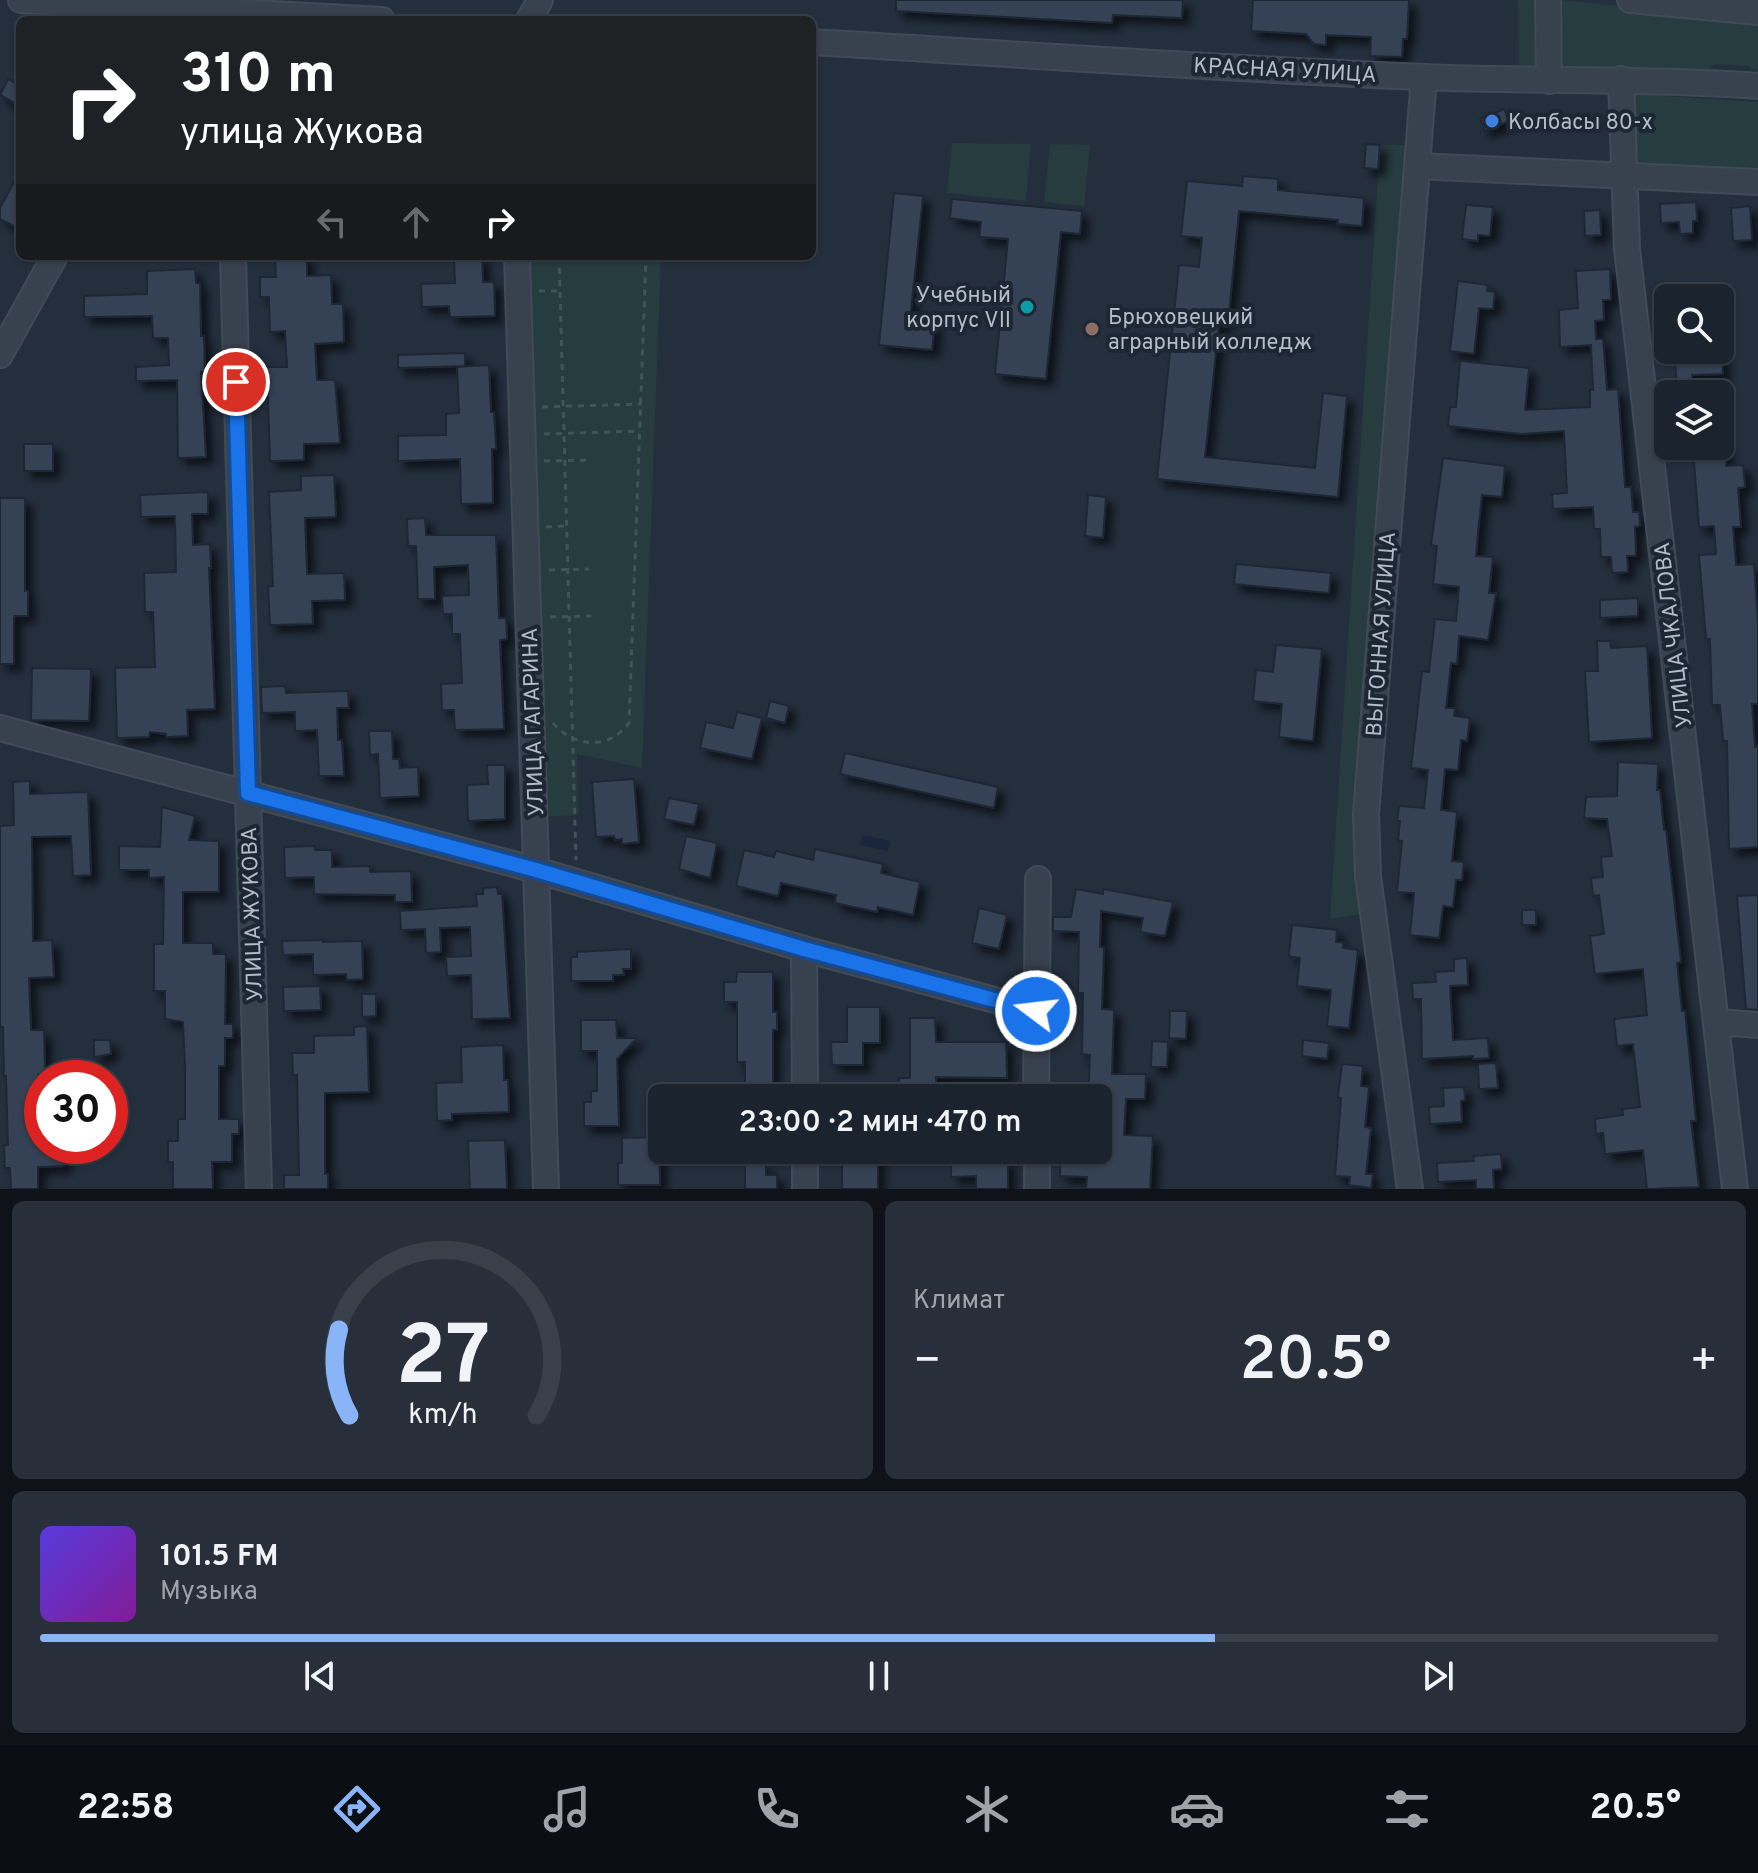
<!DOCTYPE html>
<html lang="ru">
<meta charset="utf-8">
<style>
body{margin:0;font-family:Overpass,sans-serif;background:#282f3a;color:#f1f3f6;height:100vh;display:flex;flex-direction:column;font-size:30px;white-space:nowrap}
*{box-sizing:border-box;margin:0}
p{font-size:26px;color:#a0a4aa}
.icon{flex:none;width:44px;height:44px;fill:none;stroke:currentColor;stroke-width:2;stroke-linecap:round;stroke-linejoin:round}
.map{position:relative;height:1189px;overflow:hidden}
.drawer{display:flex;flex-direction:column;gap:12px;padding:12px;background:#0f1319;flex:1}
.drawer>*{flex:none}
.banner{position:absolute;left:16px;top:16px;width:800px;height:244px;border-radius:12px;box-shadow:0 2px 6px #0004,0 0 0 2px #39404a;background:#202124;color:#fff;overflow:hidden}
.buttons{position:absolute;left:1654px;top:284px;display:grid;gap:16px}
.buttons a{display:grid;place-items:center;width:80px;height:80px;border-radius:12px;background:#1b232e;box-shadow:0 2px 6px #0004,0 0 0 2px #39404a;font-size:40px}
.speed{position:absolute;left:24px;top:1060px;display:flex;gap:16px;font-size:40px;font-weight:700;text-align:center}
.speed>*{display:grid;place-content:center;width:104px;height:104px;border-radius:50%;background:#1b232e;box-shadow:0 2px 6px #0004,0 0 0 2px #39404a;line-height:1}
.speed .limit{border:12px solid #d22;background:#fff;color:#111}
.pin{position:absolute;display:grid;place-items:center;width:68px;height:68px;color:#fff;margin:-34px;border:4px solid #fff;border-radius:50%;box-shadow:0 2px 8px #0007}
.me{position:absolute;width:88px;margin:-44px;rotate:285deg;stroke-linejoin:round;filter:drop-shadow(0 0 6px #0008)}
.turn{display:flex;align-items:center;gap:28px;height:168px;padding:0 32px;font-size:36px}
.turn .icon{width:104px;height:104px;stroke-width:2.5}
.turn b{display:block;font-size:56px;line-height:68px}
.lanes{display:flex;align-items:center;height:76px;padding:0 32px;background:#0003;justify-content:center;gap:40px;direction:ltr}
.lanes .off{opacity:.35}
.big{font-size:60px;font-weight:600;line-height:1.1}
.drawer .tile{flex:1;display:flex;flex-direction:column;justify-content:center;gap:12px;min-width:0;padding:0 28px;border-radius:12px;background:#282f3a}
.drawer .dial{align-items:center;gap:0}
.dial svg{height:208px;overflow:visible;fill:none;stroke:#39404a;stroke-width:7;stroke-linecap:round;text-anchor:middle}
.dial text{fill:#f1f3f6;stroke:none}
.song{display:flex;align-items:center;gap:24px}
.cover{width:96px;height:96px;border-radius:12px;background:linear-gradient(135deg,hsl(250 70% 55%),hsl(290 70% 35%))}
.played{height:8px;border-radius:4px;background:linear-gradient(90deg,#8ab4f8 70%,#39404a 70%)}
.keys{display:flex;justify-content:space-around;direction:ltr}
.heat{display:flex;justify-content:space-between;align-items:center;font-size:44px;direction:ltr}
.drawer .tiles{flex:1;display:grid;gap:12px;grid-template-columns:1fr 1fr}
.tile:last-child{grid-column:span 2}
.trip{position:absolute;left:648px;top:1084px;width:464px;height:80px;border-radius:12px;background:#1b232e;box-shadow:0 2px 6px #0004,0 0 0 2px #39404a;font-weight:600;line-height:80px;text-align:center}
.tab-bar{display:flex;height:128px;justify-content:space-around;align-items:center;background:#0b0e12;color:#a0a4aa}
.tab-bar .icon{width:56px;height:56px}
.tab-bar .on{color:#8ab4f8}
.tab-bar b{font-size:36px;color:#f1f3f6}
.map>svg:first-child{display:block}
</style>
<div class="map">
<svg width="1758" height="1189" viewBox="0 0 1758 1189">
<defs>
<filter id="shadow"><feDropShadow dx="7" dy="7" stdDeviation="4" flood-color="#0009"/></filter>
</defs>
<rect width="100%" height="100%" fill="#242f3e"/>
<g fill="#263c3f">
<polygon points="1518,0 1540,0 1541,75 1519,73"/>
<polygon points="1559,0 1758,19 1758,73 1748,66 1714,64 1705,72 1558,66"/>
<polygon points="1633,94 1758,102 1758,176 1632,170"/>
<polygon points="952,143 1031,144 1026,201 947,193"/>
<polygon points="1050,144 1090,145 1084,206 1044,202"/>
<polygon points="1380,145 1410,145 1361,914 1330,919"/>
<polygon points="527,256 661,256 642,768 577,754 578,815 543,817"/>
</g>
<polygon fill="#17263c" points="862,835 890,841 888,851 860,845"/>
<g fill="#364354" stroke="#1f2835" stroke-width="2" filter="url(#shadow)">
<polygon points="896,0 1183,0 1182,18 1113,15 1112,23 896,11"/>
<polygon points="1253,0 1409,0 1407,39 1403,39 1402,57 1370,56 1371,37 1326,35 1326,45 1314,44 1306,34 1251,31"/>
<polygon points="8,79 20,86 20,106 0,95"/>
<polygon points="1504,109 1509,121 1485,131 1480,119"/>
<polygon points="1366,144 1380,145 1378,169 1364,168"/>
<polygon points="20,171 20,219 16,227 0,219 0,208"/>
<polygon points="1243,176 1278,179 1278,190 1364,198 1362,226 1337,224 1338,220 1239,211 1228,323 1219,323 1205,457 1315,468 1323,393 1347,396 1338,497 1157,479 1179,265 1199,267 1202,238 1181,236 1187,181 1242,186"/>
<polygon points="894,193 923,196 910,320 935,322 932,350 879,345"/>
<polygon points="952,199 1082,211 1080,234 1061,232 1046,379 995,374 1008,239 979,237 981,222 950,218"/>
<polygon points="1696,202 1697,221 1693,221 1693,233 1680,234 1679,222 1661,223 1660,204"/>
<polygon points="1466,205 1493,207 1490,236 1478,235 1478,241 1462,239"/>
<polygon points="1750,206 1752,240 1733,241 1731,208"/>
<polygon points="1600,210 1601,235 1585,236 1584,211"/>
<polygon points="275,256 307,256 307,276 331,275 332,304 343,304 344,342 315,344 317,380 335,380 340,443 304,444 304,460 270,461 267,367 287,367 285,331 270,332 269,297 260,297 260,277 276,277"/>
<polygon points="454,256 482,256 483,282 494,282 495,316 450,317 449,306 422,307 421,284 455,283"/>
<polygon points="195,269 196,283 200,283 201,336 204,336 205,372 201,372 206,457 178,458 177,380 136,381 136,367 169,365 168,338 153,338 152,316 84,317 84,296 147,294 147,271"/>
<polygon points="1610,269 1611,300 1603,300 1604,320 1595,321 1596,339 1603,339 1607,390 1618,389 1625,487 1631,487 1633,512 1639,512 1640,526 1635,527 1636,556 1627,556 1628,572 1612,573 1611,557 1601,557 1600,529 1594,529 1593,507 1553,509 1552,494 1567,493 1564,431 1521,434 1448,426 1450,407 1456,407 1460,361 1529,368 1525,410 1590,407 1590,390 1593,390 1591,345 1560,347 1559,310 1578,308 1576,271"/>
<polygon points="1458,281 1488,285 1487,291 1495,292 1493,309 1479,308 1474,354 1450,351"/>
<polygon points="465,353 465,366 398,368 398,355"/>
<polygon points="1722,354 1723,374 1692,375 1693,394 1677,394 1675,357"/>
<polygon points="489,365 491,412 494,412 496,449 492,449 493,503 461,504 460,459 398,461 398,436 446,435 446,414 459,413 457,367"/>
<rect x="24" y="444" width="29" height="27"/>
<polygon points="1693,446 1725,446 1726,466 1743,465 1745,487 1738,488 1741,527 1733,527 1736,565 1754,564 1758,623 1758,704 1752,704 1755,747 1758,746 1758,847 1729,849 1727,741 1723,741 1720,705 1712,705 1710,639 1706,639 1699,555 1716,554 1714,526 1699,527"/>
<polygon points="1443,458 1505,466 1502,497 1482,495 1478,532 1476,556 1493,557 1489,593 1496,593 1488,640 1459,636 1457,664 1451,663 1446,708 1455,708 1454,716 1470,718 1467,741 1461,740 1458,770 1445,769 1441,810 1457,812 1452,861 1464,862 1462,880 1456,880 1453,907 1443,906 1439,938 1410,935 1414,893 1397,892 1402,841 1398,840 1400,821 1397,821 1399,806 1424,808 1428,770 1411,768 1422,671 1429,672 1435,619 1456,621 1459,587 1433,584 1437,546 1431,545"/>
<polygon points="334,475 336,517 305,518 307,574 344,573 345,600 312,601 313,624 270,625 268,587 273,586 269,492 301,490 301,476"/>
<polygon points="208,492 208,514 192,514 193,545 210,544 211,568 209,568 215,709 187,710 188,736 166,737 166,734 150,732 149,737 117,738 115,668 155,667 153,612 145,612 144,573 176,572 175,516 141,517 140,495"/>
<polygon points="1088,495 1106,497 1103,538 1085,536"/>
<polygon points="0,498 25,498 25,591 28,591 28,616 14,616 14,664 0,664"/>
<polygon points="425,518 426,535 496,535 499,618 506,618 507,639 500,640 504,729 455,730 454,710 442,710 441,684 462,683 460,634 452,634 452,614 443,614 442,596 469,595 468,565 434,567 435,599 418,599 416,546 408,546 407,519"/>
<polygon points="1236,564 1331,573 1329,593 1234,584"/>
<polygon points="1638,598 1638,616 1600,618 1600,600"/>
<polygon points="1597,641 1610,641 1611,648 1647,646 1652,738 1589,742 1585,671 1598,671"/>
<polygon points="1276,645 1322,649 1313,741 1279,737 1282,704 1253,701 1256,670 1273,672"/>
<polygon points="32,668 91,669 89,721 31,720"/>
<polygon points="285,686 286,693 348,691 349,708 337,708 338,740 342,740 344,776 319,776 317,730 295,731 295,712 262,713 261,687"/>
<polygon points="770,701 789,706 785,723 766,718"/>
<polygon points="737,712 762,718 752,759 700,748 706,722 733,728"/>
<polygon points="369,731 392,731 393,759 399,759 400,768 418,767 419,796 380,798 378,754 370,755"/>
<polygon points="845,753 998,787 994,808 840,774"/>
<polygon points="1618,762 1658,764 1657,790 1660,790 1664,830 1666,830 1677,927 1681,962 1677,963 1682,1011 1685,1011 1696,1121 1691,1121 1699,1187 1647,1189 1643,1150 1605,1154 1603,1133 1596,1134 1595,1119 1623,1115 1622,1109 1640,1107 1633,1044 1617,1046 1614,1019 1647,1015 1643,969 1595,974 1590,936 1604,934 1599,895 1593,896 1591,878 1603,877 1601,857 1612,856 1607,819 1584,818 1586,797 1617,796"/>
<polygon points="487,765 505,765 505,819 468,821 467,785 488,784"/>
<polygon points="634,779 639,842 622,844 622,839 615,840 614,836 596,837 592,782"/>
<polygon points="30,781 30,794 88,792 91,875 73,876 71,836 32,837 33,941 52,940 54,977 29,978 31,1030 44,1030 45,1074 38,1074 40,1130 42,1130 42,1146 63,1146 64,1166 38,1167 38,1189 11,1189 10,1168 5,1168 4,1145 8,1145 6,1076 4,1076 3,1027 0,1027 0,826 14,825 13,782"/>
<polygon points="669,798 699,804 694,825 664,819"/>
<polygon points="162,807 195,816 189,840 219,841 219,892 183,892 183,943 213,943 213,954 226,954 225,1024 233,1024 233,1038 225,1038 225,1066 219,1066 219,1119 239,1119 239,1134 232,1134 232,1162 212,1162 213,1189 173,1189 173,1162 168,1162 168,1141 178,1141 178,1119 185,1119 185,1066 183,1022 165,1019 165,991 154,991 154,944 163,944 164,877 149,878 149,870 119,870 119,846 160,847"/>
<polygon points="686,836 717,843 710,878 679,869"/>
<polygon points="315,846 315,850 332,850 332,867 370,866 370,872 411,871 412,902 395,902 395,895 314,894 314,877 285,878 284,847"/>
<polygon points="815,849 883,864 881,873 920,882 913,915 878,907 877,912 835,903 836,895 781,883 778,896 736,886 744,850 774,857 776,851 813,860"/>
<polygon points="497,887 498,894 502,894 510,1018 472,1019 471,975 447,976 446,957 471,956 470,927 440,928 441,952 426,953 425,929 401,930 400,911 477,906 476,894 483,894 483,888"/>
<polygon points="1076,889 1103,894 1103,889 1173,902 1165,936 1140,932 1143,918 1101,911 1100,947 1104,947 1102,1009 1114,1010 1112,1074 1146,1074 1145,1099 1126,1099 1124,1135 1153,1136 1150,1189 1086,1189 1087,1177 1060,1176 1060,1162 1083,1163 1083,1150 1098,1150 1098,1098 1088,1098 1090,1055 1082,1054 1083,993 1078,993 1079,932 1053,931 1053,917 1071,917"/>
<polygon points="1758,895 1758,1010 1746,1009 1737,896"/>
<polygon points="979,908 1007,915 999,949 972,943"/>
<rect x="1522" y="910" width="14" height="15"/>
<polygon points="1292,925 1337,930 1336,942 1344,943 1343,948 1358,950 1349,1028 1327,1026 1331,990 1297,986 1300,958 1289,956"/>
<polygon points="323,940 323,942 362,941 363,979 347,980 346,974 313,975 313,954 283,955 282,941"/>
<polygon points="631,949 631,969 623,969 624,975 613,975 613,981 571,981 571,957 577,957 577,952"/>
<polygon points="1467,958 1468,985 1450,986 1453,1040 1488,1038 1489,1058 1473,1059 1473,1056 1422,1059 1421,999 1413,999 1412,983 1436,982 1435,972 1454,971 1454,959"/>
<polygon points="737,972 773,972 773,1012 777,1012 777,1030 773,1030 773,1094 745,1094 745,1062 737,1062 737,1002 724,1002 724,982 736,982"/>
<polygon points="320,986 321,1010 284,1011 283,987"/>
<polygon points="362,994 376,994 376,1016 362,1017"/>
<polygon points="847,1007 880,1007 880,1043 863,1043 863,1065 832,1065 831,1042 847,1042"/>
<polygon points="1170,1011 1187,1011 1186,1039 1169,1038"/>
<polygon points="910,1018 935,1018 936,1042 1006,1042 1007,1078 936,1077 936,1093 899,1093 899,1078 910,1078"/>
<polygon points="581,1020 616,1020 617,1038 637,1038 617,1059 619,1126 584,1126 584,1102 591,1102 591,1091 597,1091 597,1051 581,1051"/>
<polygon points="367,1026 369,1092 325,1093 325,1174 328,1174 328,1189 284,1189 284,1175 299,1175 297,1075 293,1075 292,1053 314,1053 314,1036 354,1035 354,1027"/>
<polygon points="94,1040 110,1040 111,1054 94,1057"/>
<polygon points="1303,1040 1329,1043 1327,1059 1302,1056"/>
<polygon points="1152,1041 1168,1042 1167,1067 1151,1067"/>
<polygon points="503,1045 504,1080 508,1080 509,1112 452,1114 452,1120 437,1121 436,1083 462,1082 461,1047"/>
<polygon points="1496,1063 1498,1088 1479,1089 1478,1064"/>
<polygon points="1342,1064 1363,1066 1361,1086 1369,1087 1365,1127 1371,1128 1366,1174 1373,1174 1371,1188 1349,1185 1350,1177 1335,1176 1341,1098 1338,1097"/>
<polygon points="1464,1087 1465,1100 1461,1101 1462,1122 1430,1124 1429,1107 1444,1106 1443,1088"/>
<polygon points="659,1137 660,1185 618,1185 618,1163 622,1163 622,1138"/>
<polygon points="505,1140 507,1189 470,1189 468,1141"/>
<rect x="842" y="1153" width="36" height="36"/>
<polygon points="1501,1154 1502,1169 1493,1170 1494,1189 1476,1189 1476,1180 1438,1182 1437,1163 1474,1161 1473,1156"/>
<polygon points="979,1159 1008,1159 1008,1189 976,1189 976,1176 951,1177 951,1160"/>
<polygon points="766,1164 766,1175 777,1175 777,1189 745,1189 745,1165"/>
</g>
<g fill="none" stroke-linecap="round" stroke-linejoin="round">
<g stroke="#414a57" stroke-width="28">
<g id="minor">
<polyline points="21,0 382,20"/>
<polyline points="1548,0 1549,81"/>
<polyline points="1630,0 1758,12"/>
<polyline points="529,20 540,0"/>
<path d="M 812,42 C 1016,54 1220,69 1424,77 C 1536,82 1647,78 1758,86"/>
<polyline points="1621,79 1627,249 1735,1189"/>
<polyline points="1417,166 1758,182"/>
<polyline points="233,256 259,1189"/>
<polyline points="517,256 546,1189"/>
<polyline points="0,355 55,256"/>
<polyline points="0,728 536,870 804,949 1036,1011"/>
<polyline points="804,949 805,1098"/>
<polyline points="1717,1022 1758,1025"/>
<polyline points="1036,1098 1038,879"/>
<polyline points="805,1150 805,1189"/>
<polyline points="1037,1150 1037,1189"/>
<polyline points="1410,1189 1368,876 1366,814 1424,77"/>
</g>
</g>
<g stroke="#3f5557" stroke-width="3" stroke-dasharray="6 6" stroke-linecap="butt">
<polyline points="559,256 576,860"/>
<polyline points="606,256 606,261"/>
<polyline points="539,291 559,291"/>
<polyline points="542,407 641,404"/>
<polyline points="544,434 640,431"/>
<polyline points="544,461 586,460"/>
<polyline points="546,527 566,526"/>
<polyline points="549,570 589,569"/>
<polyline points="550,617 591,616"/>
<path d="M 553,723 C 574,748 609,750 629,723 L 646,256"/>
</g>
<use href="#minor" stroke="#38414e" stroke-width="24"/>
</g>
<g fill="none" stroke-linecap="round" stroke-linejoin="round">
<g stroke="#114b97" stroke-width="20">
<polyline id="route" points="236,382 248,793 536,870 804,949 1036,1011"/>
</g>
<use href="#route" stroke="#1a73e8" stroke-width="14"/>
</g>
<circle fill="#3f7fe0" stroke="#1d2633" stroke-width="3" cx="1492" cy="121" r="8"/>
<circle fill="#0f9aa8" stroke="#1d2633" stroke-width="3" cx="1027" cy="307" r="8"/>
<circle fill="#8d6e63" stroke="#1d2633" stroke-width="3" cx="1092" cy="329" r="8"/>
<g text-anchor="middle" stroke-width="8" stroke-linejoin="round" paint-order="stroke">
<g font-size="22" fill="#b4bcc9" stroke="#1d2633">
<text transform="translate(1285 69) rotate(3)" y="8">КРАСНАЯ УЛИЦА</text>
<text transform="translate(1380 634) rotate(-86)" y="8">ВЫГОННАЯ УЛИЦА</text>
<text transform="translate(1672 635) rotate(-97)" y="8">УЛИЦА ЧКАЛОВА</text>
<text transform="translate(532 722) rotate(-92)" y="8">УЛИЦА ГАГАРИНА</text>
<text transform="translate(251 914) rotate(-92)" y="8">УЛИЦА ЖУКОВА</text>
</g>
<g font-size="22" fill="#b4bcc9" stroke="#1d2633" text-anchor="start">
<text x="1508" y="129">Колбасы 80-х</text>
<text x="1011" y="302" text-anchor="end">Учебный<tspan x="1011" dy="25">корпус VII</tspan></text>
<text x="1108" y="324">Брюховецкий<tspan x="1108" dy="25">аграрный колледж</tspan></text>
</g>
</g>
</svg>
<div class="buttons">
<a><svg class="icon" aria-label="search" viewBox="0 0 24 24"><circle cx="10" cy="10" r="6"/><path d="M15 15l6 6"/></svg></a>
<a><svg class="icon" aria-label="layers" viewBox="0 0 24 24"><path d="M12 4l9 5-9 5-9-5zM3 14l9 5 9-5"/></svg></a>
</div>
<div class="speed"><div class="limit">30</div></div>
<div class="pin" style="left:236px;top:382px;background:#d93025"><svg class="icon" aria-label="arrive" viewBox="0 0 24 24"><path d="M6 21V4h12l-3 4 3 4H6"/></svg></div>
<svg class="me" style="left:1036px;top:1011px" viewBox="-20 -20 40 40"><circle r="17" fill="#1a73e8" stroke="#fff" stroke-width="3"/><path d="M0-11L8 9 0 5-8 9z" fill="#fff"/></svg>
<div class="trip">23:00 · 2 мин · 470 m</div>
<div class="banner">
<div class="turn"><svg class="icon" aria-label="right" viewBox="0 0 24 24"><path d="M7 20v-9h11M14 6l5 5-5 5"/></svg><div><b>310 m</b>улица Жукова</div></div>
<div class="lanes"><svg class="icon off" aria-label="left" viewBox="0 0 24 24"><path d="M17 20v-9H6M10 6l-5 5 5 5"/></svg><svg class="icon off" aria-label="ahead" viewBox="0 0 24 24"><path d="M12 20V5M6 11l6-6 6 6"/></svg><svg class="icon" aria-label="right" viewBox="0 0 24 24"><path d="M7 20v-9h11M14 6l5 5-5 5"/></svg></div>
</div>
</div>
<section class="drawer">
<div class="tiles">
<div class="tile dial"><svg viewBox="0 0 100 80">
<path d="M14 69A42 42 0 1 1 86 69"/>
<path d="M14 69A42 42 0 0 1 10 36" stroke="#8ab4f8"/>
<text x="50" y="56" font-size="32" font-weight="700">27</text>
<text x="50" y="72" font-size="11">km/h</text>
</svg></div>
<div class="tile"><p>Климат</p>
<div class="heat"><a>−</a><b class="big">20.5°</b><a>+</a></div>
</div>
<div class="tile">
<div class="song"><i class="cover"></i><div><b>101.5 FM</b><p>Музыка</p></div></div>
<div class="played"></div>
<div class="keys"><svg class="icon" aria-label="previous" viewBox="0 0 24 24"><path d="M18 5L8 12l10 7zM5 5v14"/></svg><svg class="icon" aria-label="pause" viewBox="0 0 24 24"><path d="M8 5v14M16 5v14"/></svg><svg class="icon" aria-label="next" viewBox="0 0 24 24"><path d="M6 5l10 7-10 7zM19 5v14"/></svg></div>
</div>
</div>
</section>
<nav class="tab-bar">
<b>22:58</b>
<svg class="icon on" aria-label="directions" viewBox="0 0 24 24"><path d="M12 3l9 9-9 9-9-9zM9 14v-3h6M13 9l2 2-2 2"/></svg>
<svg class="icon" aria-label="music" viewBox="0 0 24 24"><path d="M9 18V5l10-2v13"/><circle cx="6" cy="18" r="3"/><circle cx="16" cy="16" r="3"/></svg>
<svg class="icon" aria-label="phone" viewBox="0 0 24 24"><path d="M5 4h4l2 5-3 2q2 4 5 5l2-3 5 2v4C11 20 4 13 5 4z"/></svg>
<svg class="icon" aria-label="climate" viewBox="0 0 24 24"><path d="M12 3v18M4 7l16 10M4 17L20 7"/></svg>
<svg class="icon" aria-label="car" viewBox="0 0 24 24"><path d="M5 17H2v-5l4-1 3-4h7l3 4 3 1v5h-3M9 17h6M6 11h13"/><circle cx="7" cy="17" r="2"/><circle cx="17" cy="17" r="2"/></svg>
<svg class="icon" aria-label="filters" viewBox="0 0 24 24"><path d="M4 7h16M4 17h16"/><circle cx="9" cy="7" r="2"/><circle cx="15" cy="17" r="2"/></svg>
<b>20.5°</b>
</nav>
